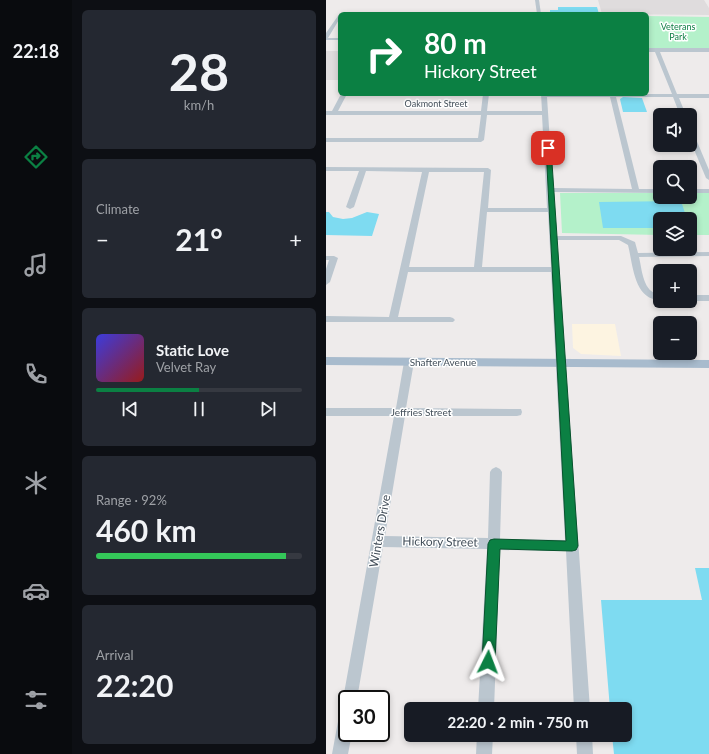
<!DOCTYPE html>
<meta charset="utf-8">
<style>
body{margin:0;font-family:Lato,sans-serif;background:#242831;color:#f1f3f6;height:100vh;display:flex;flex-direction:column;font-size:15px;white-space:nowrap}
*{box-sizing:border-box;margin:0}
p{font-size:13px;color:#9ea1a6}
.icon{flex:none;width:22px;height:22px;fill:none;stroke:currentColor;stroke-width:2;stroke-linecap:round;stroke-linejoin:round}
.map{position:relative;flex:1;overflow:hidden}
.sheet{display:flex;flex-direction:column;gap:10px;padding:10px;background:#0d0f14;width:254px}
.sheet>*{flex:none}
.top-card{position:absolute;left:12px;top:12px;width:311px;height:84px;border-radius:6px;box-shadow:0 2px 6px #0003;background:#0b8043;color:#fff;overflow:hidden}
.controls{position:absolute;left:327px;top:108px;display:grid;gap:8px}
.controls a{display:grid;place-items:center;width:44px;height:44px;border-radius:6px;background:#171b24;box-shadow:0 2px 6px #0003;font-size:20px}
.speed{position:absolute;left:12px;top:690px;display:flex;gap:8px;font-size:20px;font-weight:700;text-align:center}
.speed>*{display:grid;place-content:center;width:52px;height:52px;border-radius:50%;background:#171b24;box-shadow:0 2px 6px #0003;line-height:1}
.speed .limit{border:2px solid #111;border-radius:6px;background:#fff;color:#111}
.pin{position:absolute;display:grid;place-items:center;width:34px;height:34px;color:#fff;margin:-17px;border-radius:8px;box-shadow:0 2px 6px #0006}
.me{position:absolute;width:44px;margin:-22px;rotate:3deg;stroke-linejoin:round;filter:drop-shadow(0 0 3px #0008)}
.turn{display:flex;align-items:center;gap:14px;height:84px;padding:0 20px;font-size:18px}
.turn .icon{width:52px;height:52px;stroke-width:2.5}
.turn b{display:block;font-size:28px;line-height:34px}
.big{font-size:30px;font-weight:700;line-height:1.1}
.sheet .widget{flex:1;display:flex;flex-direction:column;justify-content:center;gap:6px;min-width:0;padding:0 14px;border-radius:6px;background:#242831}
.sheet .dial{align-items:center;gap:0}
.dial b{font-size:52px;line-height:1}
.song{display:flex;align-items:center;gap:12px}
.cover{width:48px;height:48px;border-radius:6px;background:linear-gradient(135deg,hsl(240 70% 55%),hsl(0 70% 35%))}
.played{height:4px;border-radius:2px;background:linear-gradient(90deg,#0b8043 50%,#363941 50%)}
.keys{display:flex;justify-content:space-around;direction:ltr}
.heat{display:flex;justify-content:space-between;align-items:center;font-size:22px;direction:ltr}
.charge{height:6px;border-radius:3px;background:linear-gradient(90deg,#34c759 92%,#363941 0)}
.trip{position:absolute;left:78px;top:702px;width:228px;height:40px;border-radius:6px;background:#171b24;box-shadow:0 2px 6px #0003;font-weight:700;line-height:40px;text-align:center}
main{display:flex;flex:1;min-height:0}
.menu{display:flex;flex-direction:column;width:72px;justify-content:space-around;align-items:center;background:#090b0e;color:#9ea1a6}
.menu .icon{width:28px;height:28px}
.menu .selected{color:#0b8043}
.menu b{font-size:18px;color:#f1f3f6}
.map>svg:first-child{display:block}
</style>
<main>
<nav class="menu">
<b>22:18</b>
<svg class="icon selected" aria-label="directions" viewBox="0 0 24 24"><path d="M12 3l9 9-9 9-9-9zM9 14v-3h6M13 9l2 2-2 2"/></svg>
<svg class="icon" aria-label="music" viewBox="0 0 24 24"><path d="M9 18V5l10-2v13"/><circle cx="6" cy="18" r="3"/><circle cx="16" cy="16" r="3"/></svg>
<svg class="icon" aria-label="phone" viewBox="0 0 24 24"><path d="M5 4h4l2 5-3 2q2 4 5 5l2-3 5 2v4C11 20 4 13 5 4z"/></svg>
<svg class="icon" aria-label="climate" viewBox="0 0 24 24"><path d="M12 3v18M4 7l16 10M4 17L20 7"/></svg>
<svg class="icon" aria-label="car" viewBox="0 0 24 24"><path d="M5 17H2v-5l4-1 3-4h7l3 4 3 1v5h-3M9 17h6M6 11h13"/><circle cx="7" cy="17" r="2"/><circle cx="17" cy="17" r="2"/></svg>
<svg class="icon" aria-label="filters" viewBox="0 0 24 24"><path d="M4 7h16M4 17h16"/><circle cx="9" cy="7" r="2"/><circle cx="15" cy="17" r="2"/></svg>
</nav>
<section class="sheet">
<div class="widget dial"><b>28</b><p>km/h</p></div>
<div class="widget"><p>Climate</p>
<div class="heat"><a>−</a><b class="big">21°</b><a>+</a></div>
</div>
<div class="widget">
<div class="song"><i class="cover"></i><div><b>Static Love</b><p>Velvet Ray</p></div></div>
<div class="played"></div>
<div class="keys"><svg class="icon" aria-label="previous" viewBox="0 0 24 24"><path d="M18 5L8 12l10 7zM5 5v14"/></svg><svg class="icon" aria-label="pause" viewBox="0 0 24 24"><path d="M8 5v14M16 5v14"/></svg><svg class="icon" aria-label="next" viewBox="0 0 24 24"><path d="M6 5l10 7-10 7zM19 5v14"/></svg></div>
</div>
<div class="widget"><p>Range · 92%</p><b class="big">460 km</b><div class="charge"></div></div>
<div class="widget"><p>Arrival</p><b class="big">22:20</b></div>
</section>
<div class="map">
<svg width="383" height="754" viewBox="0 0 383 754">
<rect width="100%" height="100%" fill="#eeebeb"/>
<polygon fill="#fdf4e1" points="246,324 289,324 295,356 255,354 247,348"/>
<g fill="#dfdcdd">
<polygon points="272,0 378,0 383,8 383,15 276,14"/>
<rect x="0" y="51" width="14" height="29"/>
</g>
<g fill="#b4f1ca">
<polygon points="321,16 383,17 383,48 321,48"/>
<polygon points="234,193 334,193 334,197 364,197 364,193 383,193 383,235 364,235 364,219 334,219 334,235 236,233"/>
</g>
<g fill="#7edbf1">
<polygon points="232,7 271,7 273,14 224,14 224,10 232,10"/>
<polygon points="297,97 316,98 321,112 297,112 294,99"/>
<polygon points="355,201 361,219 334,219 334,228 277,228 273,202"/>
<polygon points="0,212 3,212 7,217 17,219 26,218 41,212 53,214 46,236 0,235"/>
<polygon points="369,568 383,568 383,754 288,754 286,735 299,735 299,709 284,709 275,600 376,600"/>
</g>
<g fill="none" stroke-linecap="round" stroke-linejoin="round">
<g fill="#bbc6cf" fill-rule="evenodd">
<polygon points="209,0 213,0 215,14 211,14"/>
<polygon points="14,13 16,14 14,14 14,18 2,38 14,38 14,40 0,40 0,33"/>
<path d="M 321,48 L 383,48 L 383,52 L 334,52 L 351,94 L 383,94 L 383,98 L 353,98 L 360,115 L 354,115 L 347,97 L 290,97 L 313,189 L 334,189 L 334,193 L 228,192 L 231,236 L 295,236 L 309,242 L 312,253 L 383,252 L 383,256 L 313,257 C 316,269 317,294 334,294 L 334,300 C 308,300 307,265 302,245 L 293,240 L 231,240 L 264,709 L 248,709 L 240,551 L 174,550 L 168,709 L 152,709 L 161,549 L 57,547 L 31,699 L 21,699 L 21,705 L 19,704 L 17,699 L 68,416 L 0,416 L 0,408 L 70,408 L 78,362 L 83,359 L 88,362 L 80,408 L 195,409 L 196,412 L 195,415 L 191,416 L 79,416 L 59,536 L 162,538 L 164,472 L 166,469 L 170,467 L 174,469 L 176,472 L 174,539 L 239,540 L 225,272 L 82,272 L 72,317 L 124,317 L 127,318 L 129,320 L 127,322 L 0,322 L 0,316 L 63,317 L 96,172 L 40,171 L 28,207 L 24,209 L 20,207 L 33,171 L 0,171 L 0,167 L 162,168 L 165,170 L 162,208 L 221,208 L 216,115 L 161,115 L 158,140 L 155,142 L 0,142 L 0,138 L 152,138 L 155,115 L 0,115 L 0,111 L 6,111 L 15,94 L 21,94 L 12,111 L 155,111 L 157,94 L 163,94 L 161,111 L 216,111 L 215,94 L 346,94 L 329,52 L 321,52 ZM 221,97 L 284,97 L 306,189 L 227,188 ZM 103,172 L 158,172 L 148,267 L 83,267 ZM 161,212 L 222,212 L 225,267 L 156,267 Z"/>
<polygon points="364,130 367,132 383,170 383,180 380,178 364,140"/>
<rect x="364" y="189" width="19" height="4"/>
<polygon points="0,256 8,256 12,258 4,282 0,285 0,269 3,260 0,260"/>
<rect x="364" y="295" width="19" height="6"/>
<polygon points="21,708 21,733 26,733 22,754 6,754 13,716 16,711"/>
<polygon points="151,735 167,735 166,754 150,754"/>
<polygon points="250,735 266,735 267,754 251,754"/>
</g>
<polygon fill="#a8bbcd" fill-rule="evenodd" points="0,357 383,360 383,368 0,365"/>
</g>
<polygon fill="#0b8043" stroke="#07532c" points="220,147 225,148 252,546 250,550 246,551 174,549 169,662 167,666 162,668 158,666 156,662 162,544 164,540 168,539 240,541"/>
<g text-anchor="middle" stroke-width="3" stroke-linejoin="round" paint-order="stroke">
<g font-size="9" fill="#107e45" stroke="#fff">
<text x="352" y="30">Veterans<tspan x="352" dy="10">Park</tspan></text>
</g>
<g font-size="9" fill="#434f5a" stroke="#fff">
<text x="110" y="107">Oakmont Street</text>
</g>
<g font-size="10" fill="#434f5a" stroke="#fff">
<text x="117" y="366">Shafter Avenue</text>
<text x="95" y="416">Jeffries Street</text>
</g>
<g font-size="12" fill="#434f5a" stroke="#fff">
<text transform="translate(54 531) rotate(-80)" y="4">Winters Drive</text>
<text transform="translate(114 542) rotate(1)" y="4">Hickory Street</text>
</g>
</g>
</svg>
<div class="controls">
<a><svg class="icon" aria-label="sound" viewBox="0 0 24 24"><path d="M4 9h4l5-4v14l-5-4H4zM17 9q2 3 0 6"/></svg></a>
<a><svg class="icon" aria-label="search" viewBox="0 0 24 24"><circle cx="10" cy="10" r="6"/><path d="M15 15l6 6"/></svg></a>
<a><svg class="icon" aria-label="layers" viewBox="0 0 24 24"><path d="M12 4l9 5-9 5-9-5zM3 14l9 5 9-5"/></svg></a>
<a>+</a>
<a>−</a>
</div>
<div class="speed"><div class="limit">30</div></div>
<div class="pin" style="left:222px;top:148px;background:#d93025"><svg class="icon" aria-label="arrive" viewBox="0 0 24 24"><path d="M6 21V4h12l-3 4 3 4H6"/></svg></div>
<svg class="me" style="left:162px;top:662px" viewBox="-20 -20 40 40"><path d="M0-17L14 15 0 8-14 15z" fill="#0b8043" stroke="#fff" stroke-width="4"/></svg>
<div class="trip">22:20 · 2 min · 750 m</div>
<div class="top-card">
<div class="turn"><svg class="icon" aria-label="right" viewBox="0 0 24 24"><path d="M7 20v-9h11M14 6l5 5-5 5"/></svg><div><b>80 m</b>Hickory Street</div></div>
</div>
</div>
</main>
